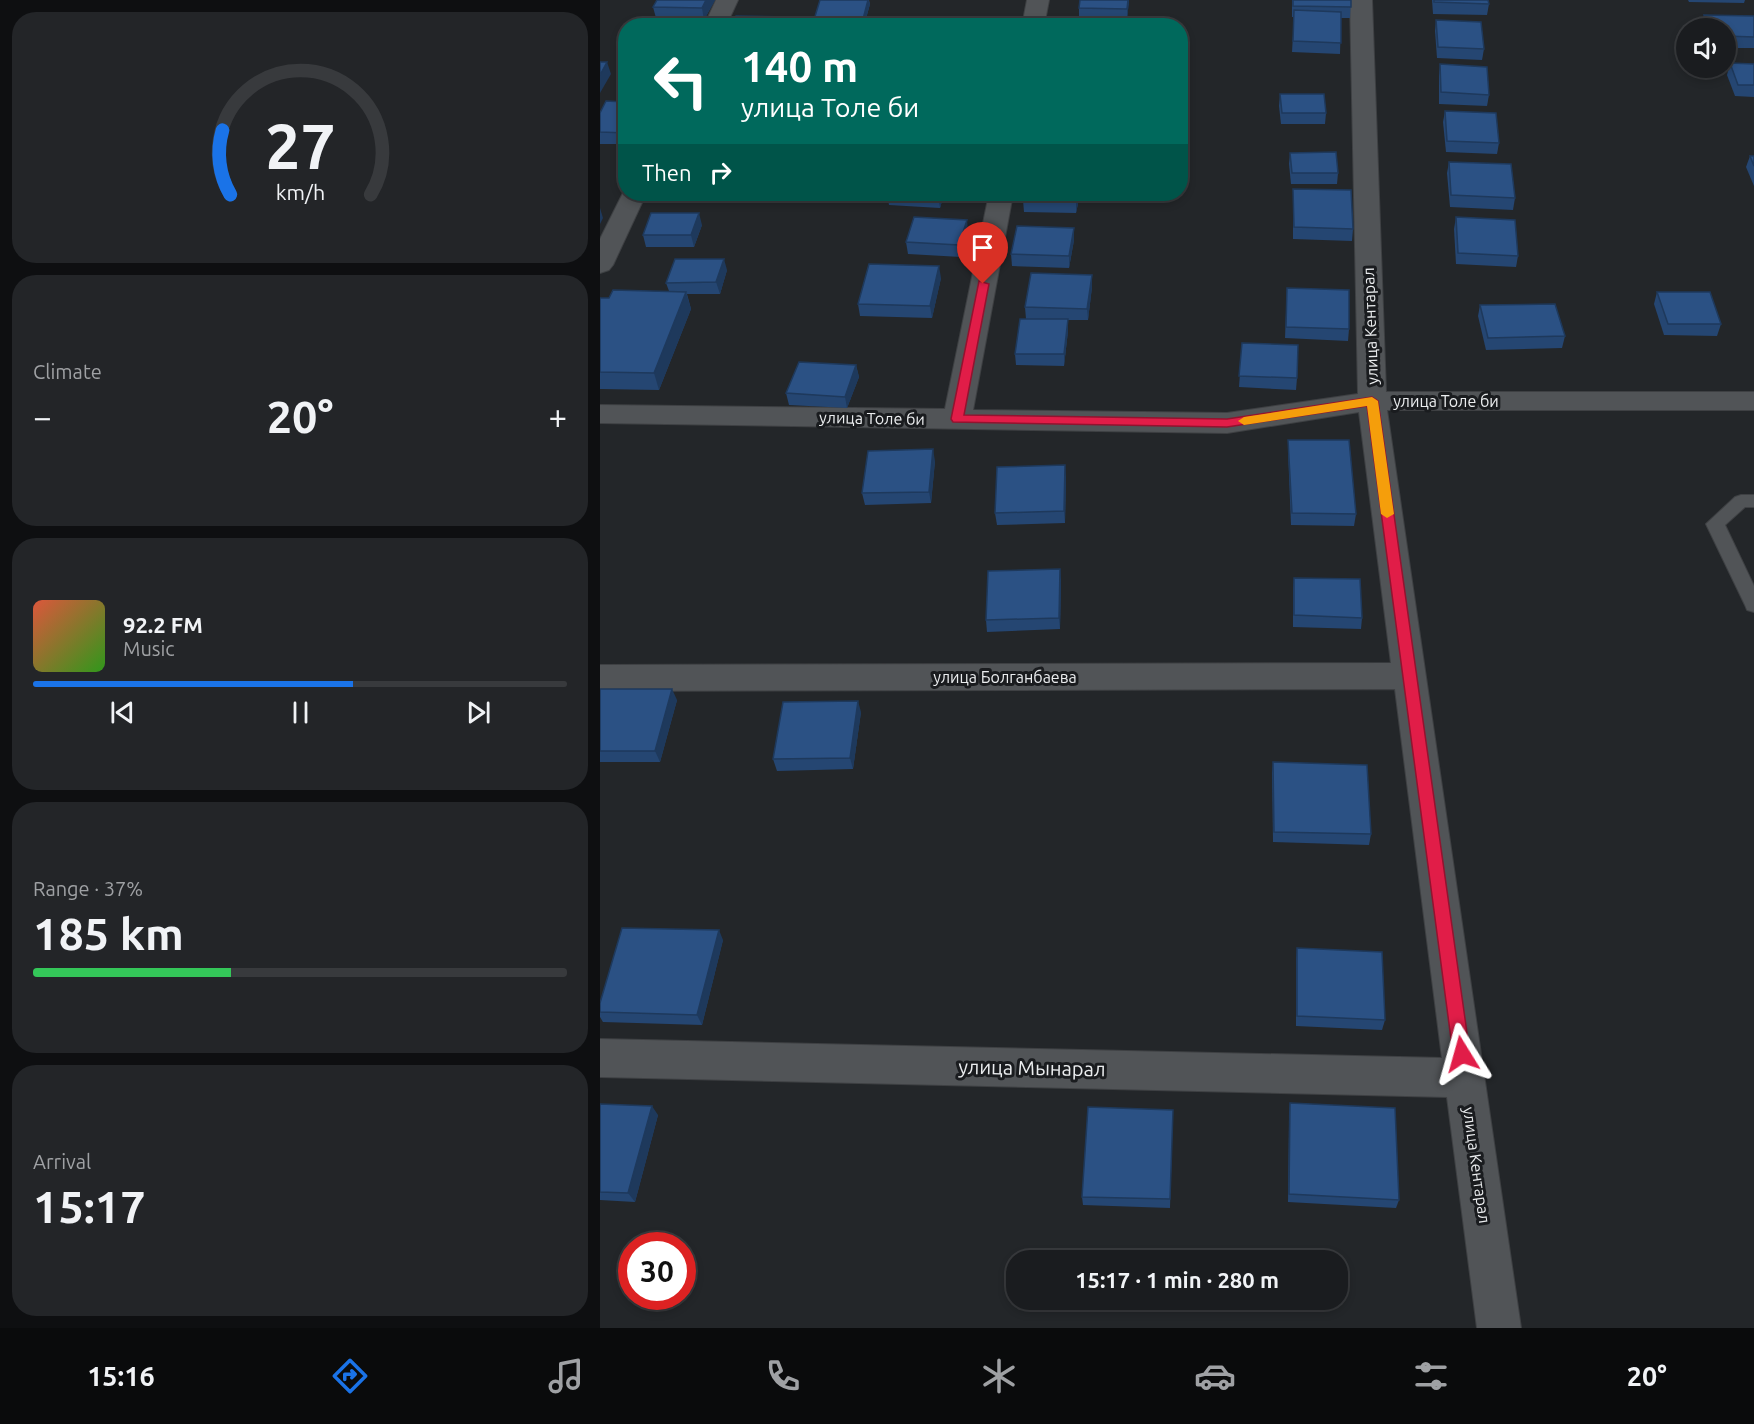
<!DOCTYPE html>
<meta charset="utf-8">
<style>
body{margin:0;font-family:Ubuntu,sans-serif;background:#232528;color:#f1f3f6;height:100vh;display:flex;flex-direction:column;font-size:22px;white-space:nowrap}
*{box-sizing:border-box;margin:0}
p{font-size:20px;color:#9fa1a4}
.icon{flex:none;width:33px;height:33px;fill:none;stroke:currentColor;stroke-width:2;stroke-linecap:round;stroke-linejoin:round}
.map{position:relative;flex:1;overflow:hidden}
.drawer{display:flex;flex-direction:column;gap:12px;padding:12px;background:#0e0f11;width:600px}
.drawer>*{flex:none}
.banner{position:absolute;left:18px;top:18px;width:570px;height:183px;border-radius:24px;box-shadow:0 3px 9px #0003,0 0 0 2px #383a3d;background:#00695c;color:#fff;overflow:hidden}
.tools{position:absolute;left:1076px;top:18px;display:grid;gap:12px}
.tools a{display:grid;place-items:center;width:60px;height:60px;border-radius:50%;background:#1a1c1f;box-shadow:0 3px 9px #0003,0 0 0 2px #383a3d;font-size:30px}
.speed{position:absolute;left:18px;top:1232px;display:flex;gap:12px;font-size:30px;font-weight:700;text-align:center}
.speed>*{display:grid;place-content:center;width:78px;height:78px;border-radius:50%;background:#1a1c1f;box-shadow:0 3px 9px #0003,0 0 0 2px #383a3d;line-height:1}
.speed .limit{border:9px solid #d22;background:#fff;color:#111}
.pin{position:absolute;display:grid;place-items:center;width:51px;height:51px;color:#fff;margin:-62px -26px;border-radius:50% 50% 50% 0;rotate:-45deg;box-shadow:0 0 6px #0007}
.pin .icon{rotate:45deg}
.me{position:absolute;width:66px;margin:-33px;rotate:352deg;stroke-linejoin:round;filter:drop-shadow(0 0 4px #0008)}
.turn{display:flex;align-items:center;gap:21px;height:126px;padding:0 24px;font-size:27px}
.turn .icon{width:78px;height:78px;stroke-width:2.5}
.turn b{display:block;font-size:42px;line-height:51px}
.then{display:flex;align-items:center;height:57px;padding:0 24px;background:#0003;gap:12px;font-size:22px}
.big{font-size:45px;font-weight:700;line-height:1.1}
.drawer .widget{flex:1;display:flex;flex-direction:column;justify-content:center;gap:9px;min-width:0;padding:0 21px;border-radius:24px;background:#232528}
.drawer .dial{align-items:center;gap:0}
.dial svg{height:156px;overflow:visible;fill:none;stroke:#383a3d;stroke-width:7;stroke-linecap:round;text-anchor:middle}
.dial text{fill:#f1f3f6;stroke:none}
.song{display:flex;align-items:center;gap:18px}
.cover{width:72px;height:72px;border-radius:9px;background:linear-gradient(135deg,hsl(10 70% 55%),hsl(110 70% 35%))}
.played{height:6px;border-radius:3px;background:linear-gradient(90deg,#1a73e8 60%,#383a3d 60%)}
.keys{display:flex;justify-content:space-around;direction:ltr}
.heat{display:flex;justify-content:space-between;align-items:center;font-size:33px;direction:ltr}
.charge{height:9px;border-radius:4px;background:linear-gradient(90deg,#34c759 37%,#383a3d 0)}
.trip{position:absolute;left:406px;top:1250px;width:342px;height:60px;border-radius:24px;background:#1a1c1f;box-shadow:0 3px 9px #0003,0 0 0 2px #383a3d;font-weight:700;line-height:60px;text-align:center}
.tab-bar{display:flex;height:96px;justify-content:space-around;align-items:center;background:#0a0b0c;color:#9fa1a4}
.tab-bar .icon{width:42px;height:42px}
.tab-bar .on{color:#1a73e8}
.tab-bar b{font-size:27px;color:#f1f3f6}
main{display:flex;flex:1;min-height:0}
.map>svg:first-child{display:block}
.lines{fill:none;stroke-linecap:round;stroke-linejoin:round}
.service-casing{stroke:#3e4043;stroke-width:2}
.minor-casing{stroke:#3e4043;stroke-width:2}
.service{fill:#515457;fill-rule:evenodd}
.minor{fill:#515457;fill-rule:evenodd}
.wall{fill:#254672}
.shaded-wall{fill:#1e395c}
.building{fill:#2b5184;stroke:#1e395c;stroke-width:1.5}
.route{fill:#e11d48;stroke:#92132f;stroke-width:1.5}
.slow{fill:#f59e0b}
.labels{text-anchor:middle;stroke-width:6;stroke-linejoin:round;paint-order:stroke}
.street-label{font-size:16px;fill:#ebedef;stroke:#1a1c1f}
.near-street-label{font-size:20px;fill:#ebedef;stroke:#1a1c1f}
</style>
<main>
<section class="drawer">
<div class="widget dial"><svg viewBox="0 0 100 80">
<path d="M14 69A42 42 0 1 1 86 69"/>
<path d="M14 69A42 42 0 0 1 10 36" stroke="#1a73e8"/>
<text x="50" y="56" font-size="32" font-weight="700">27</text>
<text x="50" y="72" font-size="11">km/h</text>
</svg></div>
<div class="widget"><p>Climate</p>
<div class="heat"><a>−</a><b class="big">20°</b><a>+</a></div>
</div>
<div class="widget">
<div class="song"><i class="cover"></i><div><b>92.2 FM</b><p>Music</p></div></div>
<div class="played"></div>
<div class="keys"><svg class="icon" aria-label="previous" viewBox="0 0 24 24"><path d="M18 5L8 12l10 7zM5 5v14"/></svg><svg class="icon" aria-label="pause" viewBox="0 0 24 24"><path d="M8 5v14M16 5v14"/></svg><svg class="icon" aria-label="next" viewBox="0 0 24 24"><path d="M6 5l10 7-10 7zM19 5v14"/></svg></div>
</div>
<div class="widget"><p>Range · 37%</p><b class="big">185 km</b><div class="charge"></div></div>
<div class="widget"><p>Arrival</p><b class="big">15:17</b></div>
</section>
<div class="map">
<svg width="1154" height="1328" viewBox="0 0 1154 1328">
<rect width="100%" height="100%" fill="#232629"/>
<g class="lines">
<g class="service-casing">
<path id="service" d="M 1141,495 L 1154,495 L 1154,507 L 1145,507 L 1125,525 L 1154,586 L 1154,612 L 1147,610 L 1145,605 L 1106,524 L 1135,497 Z"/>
</g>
<g class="minor-casing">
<g id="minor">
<path d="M 116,0 L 138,0 L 126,26 L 104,26 Z"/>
<path d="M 427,0 L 449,0 L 444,26 L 422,26 Z"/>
<path d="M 750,0 L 772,0 L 786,392 L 1154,392 L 1154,410 L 787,410 L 921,1328 L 877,1328 L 847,1097 L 0,1077 L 0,1039 L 842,1058 L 795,689 L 0,691 L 0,665 L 791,663 L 759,412 L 627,433 L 0,423 L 0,405 L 345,409 L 389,194 L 413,194 L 373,410 L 627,413 L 758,394 Z"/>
<path d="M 25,189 L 26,194 L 46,194 L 13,265 L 9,270 L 0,273 L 0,239 Z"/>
</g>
</g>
<use href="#service" class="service"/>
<use href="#minor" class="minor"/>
</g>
<g class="wall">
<path d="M 57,0 L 115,0 L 104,20 L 56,18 L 53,7 Z"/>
<path d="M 220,0 L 269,0 L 270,4 L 264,26 L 213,26 L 213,23 Z"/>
<path d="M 480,0 L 529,0 L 527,20 L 479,19 L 479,8 Z"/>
<path d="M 692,0 L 751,0 L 750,18 L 741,18 L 740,54 L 692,52 L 694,17 L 692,17 Z"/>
<path d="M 832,0 L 888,0 L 889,4 L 887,15 L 833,14 Z"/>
<path d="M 1088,0 L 1145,0 L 1144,3 L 1089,2 Z"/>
<path d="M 1104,15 L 1154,16 L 1154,48 L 1125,48 L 1125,28 L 1102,28 L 1101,26 Z"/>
<path d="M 836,20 L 884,49 L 882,60 L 837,58 L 835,31 Z"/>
<path d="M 1130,63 L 1154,64 L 1154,97 L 1135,96 L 1127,75 Z"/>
<path d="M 840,64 L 889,95 L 887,106 L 839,104 L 839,76 Z"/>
<path d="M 680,94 L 726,113 L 725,124 L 681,124 L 679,106 Z"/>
<path d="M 26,102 L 26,144 L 0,144 L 0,113 Z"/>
<path d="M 845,111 L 899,143 L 897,154 L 846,152 L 843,122 Z"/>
<path d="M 690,153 L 738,173 L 737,184 L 691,184 L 689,164 Z"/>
<path d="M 1150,156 L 1154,156 L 1154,186 L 1146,167 Z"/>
<path d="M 849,162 L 915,198 L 913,210 L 850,207 L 847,173 Z"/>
<path d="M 693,189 L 753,229 L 752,241 L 693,239 Z"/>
<path d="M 59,194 L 117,194 L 115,198 L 59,196 Z"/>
<path d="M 287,194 L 344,194 L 340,208 L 289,205 Z"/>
<path d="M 480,194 L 476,213 L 424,212 L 423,200 Z"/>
<path d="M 856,217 L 918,256 L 916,267 L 856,264 L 854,229 Z"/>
<path d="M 102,225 L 94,247 L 46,247 L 43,235 Z"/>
<path d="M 474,228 L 474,240 L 469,268 L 412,266 L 411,254 Z"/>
<path d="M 368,231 L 361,257 L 308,254 L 306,242 Z"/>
<path d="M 127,270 L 120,294 L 87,294 L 91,309 L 59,390 L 0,389 L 0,298 L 9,298 L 69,291 L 66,283 Z"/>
<path d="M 341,278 L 332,318 L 260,316 L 258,304 Z"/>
<path d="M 492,287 L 488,320 L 468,320 L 468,331 L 464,366 L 416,365 L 415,354 L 426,319 L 425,307 Z"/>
<path d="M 687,288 L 749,329 L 748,341 L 685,338 Z"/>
<path d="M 1057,292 L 1121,324 L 1117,336 L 1064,335 L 1054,304 Z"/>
<path d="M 880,305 L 965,336 L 962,348 L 886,350 L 878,316 Z"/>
<path d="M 642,343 L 697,378 L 696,390 L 639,387 Z"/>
<path d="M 256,365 L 259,377 L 247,408 L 189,405 L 186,393 Z"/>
<path d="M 688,440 L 756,514 L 754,526 L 691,525 L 688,451 Z"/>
<path d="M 335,461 L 331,503 L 265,505 L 262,493 Z"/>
<path d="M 466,477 L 465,523 L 397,525 L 395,513 Z"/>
<path d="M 694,578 L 762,618 L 761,629 L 693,627 L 693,589 Z"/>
<path d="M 461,580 L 460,629 L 387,632 L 386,620 Z"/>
<path d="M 0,689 L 77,700 L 60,762 L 0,762 Z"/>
<path d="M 261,712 L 253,769 L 177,771 L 173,759 Z"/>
<path d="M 673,762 L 771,834 L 769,845 L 673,842 L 672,773 Z"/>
<path d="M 123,940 L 102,1025 L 3,1022 L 0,1017 L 0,1003 Z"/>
<path d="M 697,948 L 785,1020 L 782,1030 L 696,1026 L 696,959 Z"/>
<path d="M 690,1103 L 799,1200 L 796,1208 L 688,1202 L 689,1112 Z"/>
<path d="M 0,1104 L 58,1115 L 35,1202 L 0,1200 Z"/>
<path d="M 573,1110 L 570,1208 L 483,1205 L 482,1197 Z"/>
</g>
<g class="shaded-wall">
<path d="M 106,0 L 115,0 L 104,20 L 102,8 Z"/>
<path d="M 268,0 L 270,4 L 264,26 L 262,26 L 262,23 Z"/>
<path d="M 528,0 L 529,0 L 527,20 L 527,9 Z"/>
<path d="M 191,17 L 192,26 L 187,26 Z"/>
<path d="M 7,62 L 11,74 L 0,93 L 0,75 Z"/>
<path d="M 339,194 L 344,194 L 340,208 L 338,196 Z"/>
<path d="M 477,194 L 480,194 L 476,213 L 476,202 Z"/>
<path d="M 0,208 L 3,218 L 0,224 Z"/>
<path d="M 99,213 L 102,225 L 94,247 L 91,235 Z"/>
<path d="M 367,220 L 368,231 L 361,257 L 359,245 Z"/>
<path d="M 474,228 L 474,240 L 469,268 L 469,256 Z"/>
<path d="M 124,259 L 127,270 L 120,294 L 116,282 Z"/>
<path d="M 339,266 L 341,278 L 332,318 L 330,306 Z"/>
<path d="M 492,275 L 492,287 L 488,320 L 487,309 Z"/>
<path d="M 86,292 L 91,309 L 59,390 L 54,373 Z"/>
<path d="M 468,319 L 468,331 L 464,366 L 464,354 Z"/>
<path d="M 256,365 L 259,377 L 247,408 L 245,397 Z"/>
<path d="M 333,449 L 335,461 L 331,503 L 329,492 Z"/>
<path d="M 465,465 L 466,477 L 465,523 L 464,511 Z"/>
<path d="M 460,569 L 461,580 L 460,629 L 459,618 Z"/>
<path d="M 72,689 L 77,700 L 60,762 L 55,751 Z"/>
<path d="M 258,701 L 261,712 L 253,769 L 250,758 Z"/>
<path d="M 119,930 L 123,940 L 102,1025 L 97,1015 Z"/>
<path d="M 52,1106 L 58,1115 L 35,1202 L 28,1193 Z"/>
</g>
<g class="building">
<path d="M 57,0 L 106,0 L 102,8 L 53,7 Z"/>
<path d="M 220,0 L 268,0 L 262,23 L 213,23 Z"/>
<path d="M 480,0 L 528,0 L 527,9 L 479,8 Z"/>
<path d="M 693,0 L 751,0 L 751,7 L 693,6 Z"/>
<path d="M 834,0 L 888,0 L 889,4 L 834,2 Z"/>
<path d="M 694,10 L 741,12 L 741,43 L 693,41 Z"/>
<path d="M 1104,15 L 1154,16 L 1154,37 L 1125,36 L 1125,28 L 1109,28 Z"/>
<path d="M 136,16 L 191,17 L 187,26 L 132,26 Z"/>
<path d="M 836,20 L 881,22 L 884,49 L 838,47 Z"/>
<path d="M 49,21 L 91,22 L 89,26 L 47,26 Z"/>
<path d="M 356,22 L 403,23 L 402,26 L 354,26 Z"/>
<path d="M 0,62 L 7,62 L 0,75 Z"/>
<path d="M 1130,63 L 1154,64 L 1154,85 L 1138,85 Z"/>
<path d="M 840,64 L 887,67 L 889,95 L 841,92 Z"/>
<path d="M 680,94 L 724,94 L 726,113 L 682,113 Z"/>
<path d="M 6,101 L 26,102 L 26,133 L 0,132 L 0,113 Z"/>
<path d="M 845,111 L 896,113 L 899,143 L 847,141 Z"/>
<path d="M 736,152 L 738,173 L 692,173 L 690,153 Z"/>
<path d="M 1150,156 L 1154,156 L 1154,166 Z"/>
<path d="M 849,162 L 911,164 L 915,198 L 851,195 Z"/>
<path d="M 693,189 L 751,190 L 753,229 L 694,227 Z"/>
<path d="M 292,194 L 339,194 L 338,196 Z"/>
<path d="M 424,194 L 477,194 L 476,202 L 423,200 Z"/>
<path d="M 51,213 L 99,213 L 91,235 L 43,235 Z"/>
<path d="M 314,217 L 367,220 L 359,245 L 306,242 Z"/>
<path d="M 856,217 L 915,220 L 918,256 L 858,253 Z"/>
<path d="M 417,226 L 474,228 L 469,256 L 411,254 Z"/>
<path d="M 75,259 L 124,259 L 116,282 L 66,283 Z"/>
<path d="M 269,264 L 339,266 L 330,306 L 258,304 Z"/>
<path d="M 431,273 L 492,275 L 487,309 L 425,307 Z"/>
<path d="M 687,288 L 749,290 L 749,329 L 686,327 Z"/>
<path d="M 13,290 L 86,292 L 54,373 L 0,372 L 0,298 L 9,298 Z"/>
<path d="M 1057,292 L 1110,292 L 1121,324 L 1068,324 Z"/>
<path d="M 955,304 L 965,336 L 888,338 L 880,305 Z"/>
<path d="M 420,319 L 468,319 L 464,354 L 415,354 Z"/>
<path d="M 642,343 L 698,345 L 697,378 L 639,376 Z"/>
<path d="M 199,362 L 256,365 L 245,397 L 186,393 Z"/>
<path d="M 688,440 L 749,440 L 756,514 L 692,513 Z"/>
<path d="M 333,449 L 329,492 L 262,493 L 268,451 Z"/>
<path d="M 465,465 L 464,511 L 395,513 L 397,467 Z"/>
<path d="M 460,569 L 459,618 L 386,620 L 388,571 Z"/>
<path d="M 694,578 L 760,579 L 762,618 L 694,615 Z"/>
<path d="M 0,689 L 72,689 L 55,751 L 0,751 Z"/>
<path d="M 258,701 L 250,758 L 173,759 L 183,702 Z"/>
<path d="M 673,762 L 767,765 L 771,834 L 674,832 Z"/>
<path d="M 22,928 L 119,930 L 97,1015 L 0,1012 L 0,1003 Z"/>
<path d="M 697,948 L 782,952 L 785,1020 L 697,1016 Z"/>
<path d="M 690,1103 L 795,1108 L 799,1200 L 689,1194 Z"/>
<path d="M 0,1104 L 52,1106 L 28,1193 L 0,1192 Z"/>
<path d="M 488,1107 L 573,1110 L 570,1199 L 482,1197 Z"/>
</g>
<path class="route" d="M 379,281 L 389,284 L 364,415 L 627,419 L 772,397 L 778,401 L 870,1054 L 867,1060 L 862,1062 L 856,1060 L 853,1054 L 767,406 L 627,427 L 353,422 L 351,419 Z"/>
<path class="slow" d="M 772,397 L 778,401 L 794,514 L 787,518 L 781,514 L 767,406 L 644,425 L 638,421 L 644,417 Z"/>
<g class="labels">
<g class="street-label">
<text transform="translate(770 326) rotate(-92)" y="6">улица Кентарал</text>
<text x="846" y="407">улица Толе би</text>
<text transform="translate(272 418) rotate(1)" y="6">улица Толе би</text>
<text x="405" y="683">улица Болганбаева</text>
<text transform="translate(877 1165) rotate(82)" y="6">улица Кентарал</text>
</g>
<g class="near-street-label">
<text transform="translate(432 1068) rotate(1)" y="7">улица Мынарал</text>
</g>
</g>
</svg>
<div class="tools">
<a><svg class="icon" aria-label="sound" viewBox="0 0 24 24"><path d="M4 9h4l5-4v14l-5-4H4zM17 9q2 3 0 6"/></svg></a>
</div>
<div class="speed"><div class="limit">30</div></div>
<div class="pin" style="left:383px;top:284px;background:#d93025"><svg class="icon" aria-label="arrive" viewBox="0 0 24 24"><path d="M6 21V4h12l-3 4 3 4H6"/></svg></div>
<svg class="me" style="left:862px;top:1054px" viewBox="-20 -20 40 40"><path d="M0-17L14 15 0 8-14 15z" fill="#e11d48" stroke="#fff" stroke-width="4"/></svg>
<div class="trip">15:17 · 1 min · 280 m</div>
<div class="banner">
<div class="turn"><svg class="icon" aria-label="left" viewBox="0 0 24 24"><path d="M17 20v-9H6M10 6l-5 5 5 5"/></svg><div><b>140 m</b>улица Толе би</div></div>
<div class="then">Then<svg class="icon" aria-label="right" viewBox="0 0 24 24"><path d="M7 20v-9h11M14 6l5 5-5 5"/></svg></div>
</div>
</div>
</main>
<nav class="tab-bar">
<b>15:16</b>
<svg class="icon on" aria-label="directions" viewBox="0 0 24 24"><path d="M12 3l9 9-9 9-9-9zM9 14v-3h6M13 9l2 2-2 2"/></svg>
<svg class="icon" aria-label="music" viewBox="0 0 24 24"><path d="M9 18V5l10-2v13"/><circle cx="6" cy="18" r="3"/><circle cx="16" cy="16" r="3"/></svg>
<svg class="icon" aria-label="phone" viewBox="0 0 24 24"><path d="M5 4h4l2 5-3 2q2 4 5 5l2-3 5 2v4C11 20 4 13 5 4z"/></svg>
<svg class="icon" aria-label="climate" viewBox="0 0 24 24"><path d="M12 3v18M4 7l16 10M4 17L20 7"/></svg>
<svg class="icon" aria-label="car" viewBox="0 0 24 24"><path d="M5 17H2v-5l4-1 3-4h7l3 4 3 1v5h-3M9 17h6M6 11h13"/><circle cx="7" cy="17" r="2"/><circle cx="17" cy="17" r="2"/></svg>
<svg class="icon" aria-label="filters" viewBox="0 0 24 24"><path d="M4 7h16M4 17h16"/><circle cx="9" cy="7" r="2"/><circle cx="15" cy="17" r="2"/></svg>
<b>20°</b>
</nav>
